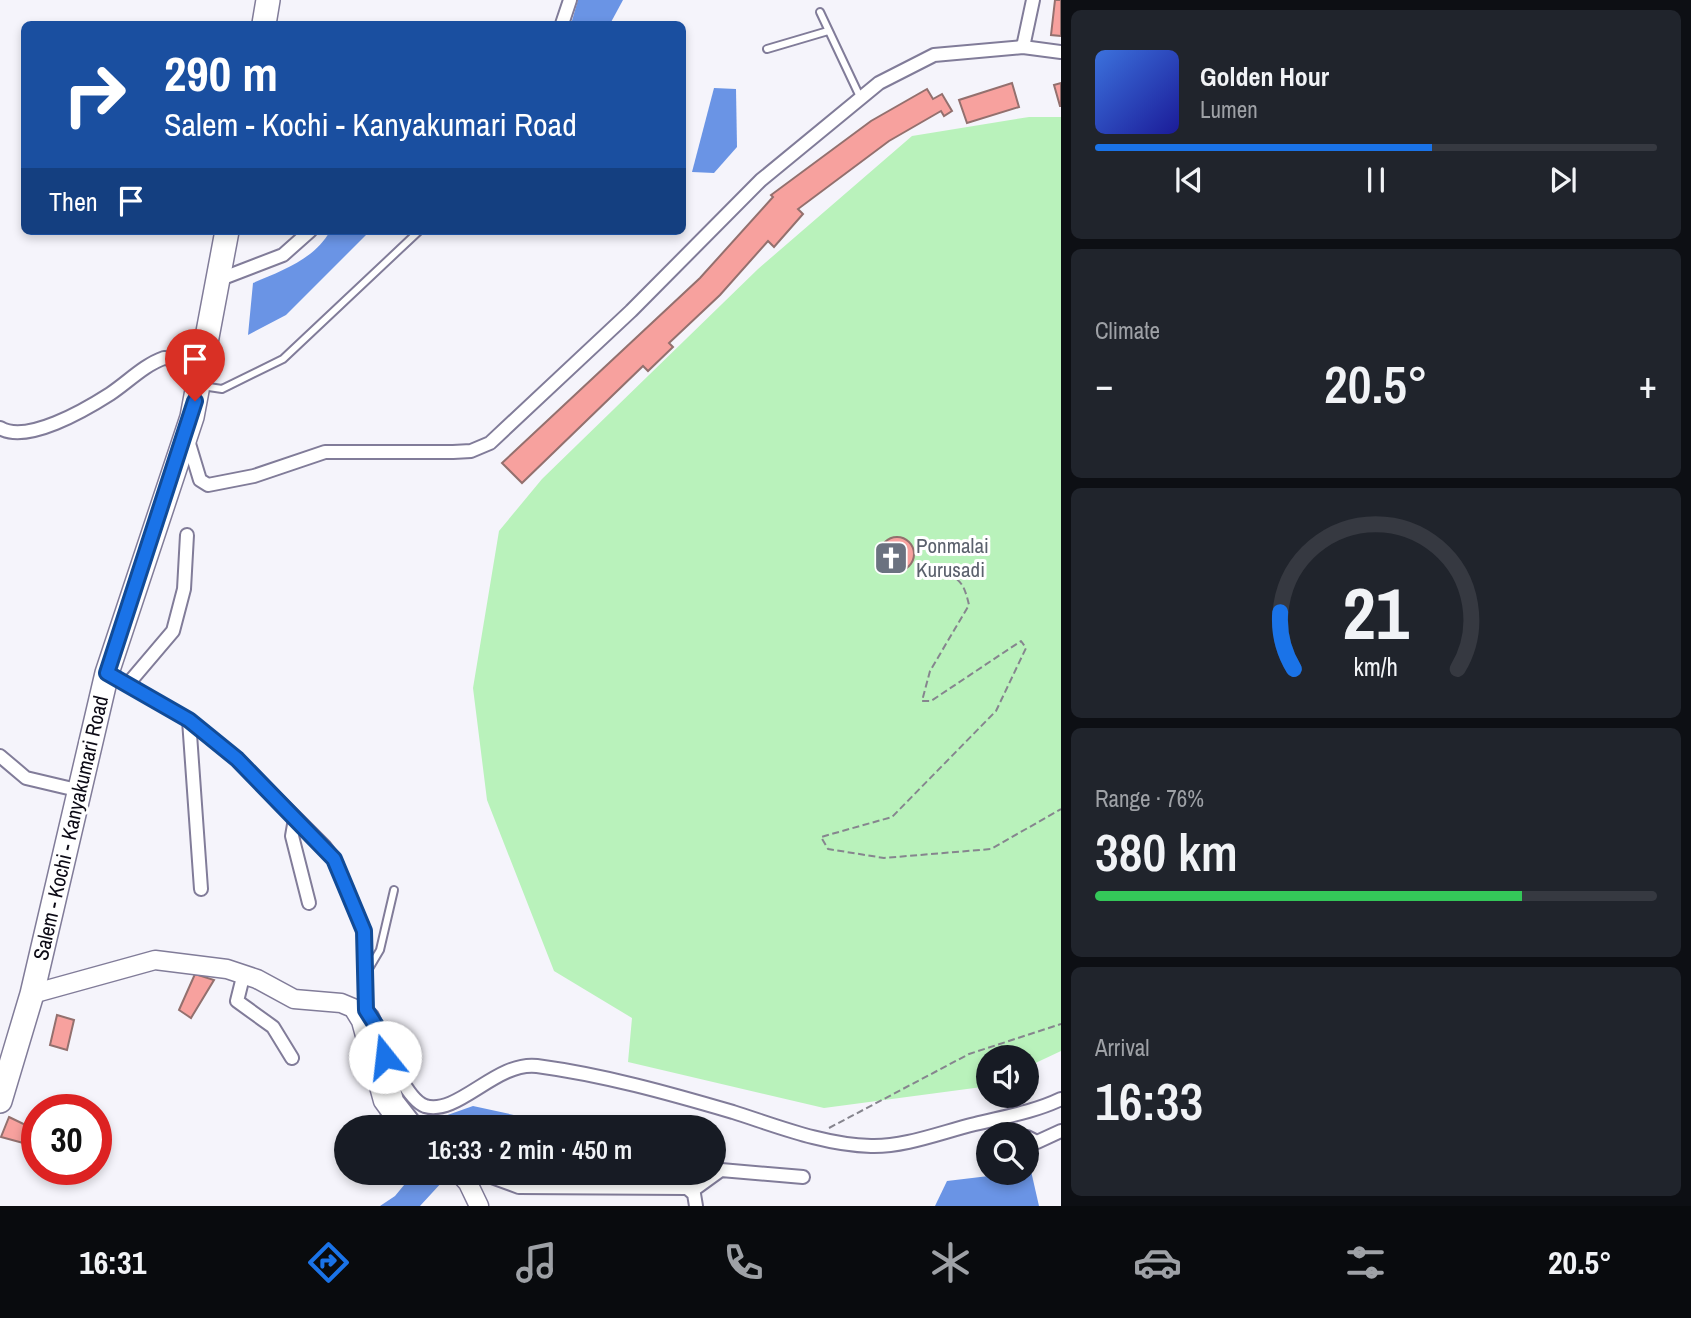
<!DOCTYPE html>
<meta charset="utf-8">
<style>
body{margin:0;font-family:"Archivo Narrow",sans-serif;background:#20242c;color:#f1f3f6;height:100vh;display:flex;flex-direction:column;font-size:26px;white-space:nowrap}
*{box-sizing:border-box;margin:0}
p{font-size:23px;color:#9ea1a6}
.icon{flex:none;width:38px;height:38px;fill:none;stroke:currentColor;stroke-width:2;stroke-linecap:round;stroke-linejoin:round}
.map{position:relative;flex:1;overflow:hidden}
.drawer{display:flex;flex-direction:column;gap:10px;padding:10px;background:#0d0f14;width:630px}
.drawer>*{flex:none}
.guide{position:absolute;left:21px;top:21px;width:665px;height:214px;border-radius:10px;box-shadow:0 4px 10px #0003;background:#1a4fa0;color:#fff;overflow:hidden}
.buttons{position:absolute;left:976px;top:1045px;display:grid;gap:14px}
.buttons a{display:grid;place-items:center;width:63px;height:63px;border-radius:50%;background:#171b24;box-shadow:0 4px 10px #0003;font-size:35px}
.speed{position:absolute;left:21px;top:1094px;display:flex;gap:14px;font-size:35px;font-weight:700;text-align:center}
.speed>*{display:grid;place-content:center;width:91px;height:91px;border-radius:50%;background:#171b24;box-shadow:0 4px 10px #0003;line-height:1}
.speed .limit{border:10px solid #d22;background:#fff;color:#111}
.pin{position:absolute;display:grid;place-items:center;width:60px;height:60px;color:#fff;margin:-72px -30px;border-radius:50% 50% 50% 0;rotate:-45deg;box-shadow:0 0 7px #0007}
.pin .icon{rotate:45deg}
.me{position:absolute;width:77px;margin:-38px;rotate:344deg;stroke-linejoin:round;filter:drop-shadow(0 0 5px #0008)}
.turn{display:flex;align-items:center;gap:24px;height:147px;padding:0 28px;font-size:32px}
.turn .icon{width:91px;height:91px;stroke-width:2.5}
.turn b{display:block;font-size:49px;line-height:60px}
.then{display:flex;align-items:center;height:66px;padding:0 28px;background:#0003;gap:14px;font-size:26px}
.big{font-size:52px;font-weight:600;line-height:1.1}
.drawer .tile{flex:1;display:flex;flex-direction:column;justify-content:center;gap:10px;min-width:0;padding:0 24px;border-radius:10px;background:#20242c}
.drawer .dial{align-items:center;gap:0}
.dial svg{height:182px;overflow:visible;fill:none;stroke:#363941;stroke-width:7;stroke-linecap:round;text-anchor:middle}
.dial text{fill:#f1f3f6;stroke:none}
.song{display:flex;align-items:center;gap:21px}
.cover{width:84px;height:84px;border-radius:10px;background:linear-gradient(135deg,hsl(220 70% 55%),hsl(240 70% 35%))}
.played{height:7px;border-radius:4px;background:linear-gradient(90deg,#1a73e8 60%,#363941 60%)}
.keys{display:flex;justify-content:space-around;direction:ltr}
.heat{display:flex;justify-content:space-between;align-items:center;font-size:38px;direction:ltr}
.charge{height:10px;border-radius:5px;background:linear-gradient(90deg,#34c759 76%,#363941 0)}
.trip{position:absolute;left:334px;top:1115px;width:392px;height:70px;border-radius:35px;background:#171b24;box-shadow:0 4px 10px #0003;font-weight:600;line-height:70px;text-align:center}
.menu{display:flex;height:112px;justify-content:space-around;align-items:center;background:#090b0e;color:#9ea1a6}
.menu .icon{width:49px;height:49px}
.menu .on{color:#1a73e8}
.menu b{font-size:32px;color:#f1f3f6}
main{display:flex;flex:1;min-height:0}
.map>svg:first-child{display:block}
.green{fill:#b9f2bb}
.water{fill:#6a94e5}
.building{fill:#f7a19e;stroke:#93706e;stroke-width:2}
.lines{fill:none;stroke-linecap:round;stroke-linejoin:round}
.lane-casing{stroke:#817c99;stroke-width:10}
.street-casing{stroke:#817c99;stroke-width:16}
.secondary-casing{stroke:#817c99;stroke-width:21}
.highway-casing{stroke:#817c99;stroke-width:26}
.path{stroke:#86858e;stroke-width:2;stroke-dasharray:7 3.5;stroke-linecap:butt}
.lane{stroke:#fff;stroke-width:6}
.street{stroke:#fff;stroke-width:12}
.secondary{stroke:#fff;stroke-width:18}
.highway{stroke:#fff;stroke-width:23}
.route-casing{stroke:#114b97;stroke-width:18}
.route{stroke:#1a73e8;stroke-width:12}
.labels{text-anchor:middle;stroke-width:6;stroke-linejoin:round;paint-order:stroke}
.worship-label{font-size:21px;fill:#5b616d;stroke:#fff;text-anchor:start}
.street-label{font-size:21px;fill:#0d0b16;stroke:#fff}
</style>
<main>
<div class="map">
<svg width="1061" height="1206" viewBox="0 0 1061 1206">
<rect width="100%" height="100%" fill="#f5f4fb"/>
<path class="green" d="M 1029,117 L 1061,117 L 1061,1051 L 1027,1067 L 1027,1057 L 989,1057 L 989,1084 L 982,1087 L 824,1108 L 628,1062 L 632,1018 L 554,971 L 487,800 L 473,688 L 499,531 L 542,479 L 758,269 L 912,136 Z"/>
<g class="water">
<path d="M 578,0 L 623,0 L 610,24 L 571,24 Z"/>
<path d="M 714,88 L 736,89 L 737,147 L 714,173 L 692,172 Z"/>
<path d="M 330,231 L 370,231 L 286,315 L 248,335 L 253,283 C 281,271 315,259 330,231 Z"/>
<path d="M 473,1106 L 546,1122 L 551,1127 L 447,1127 L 439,1118 Z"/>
<path d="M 1031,1171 L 1039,1206 L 935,1206 L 947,1181 Z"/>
<path d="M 414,1173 L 434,1173 L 443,1181 L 420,1206 L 380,1206 L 395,1196 Z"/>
</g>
<g class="building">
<path d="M 1055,0 L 1061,0 L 1061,36 L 1051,35 Z"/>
<path d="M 1012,83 L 1019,107 L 967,123 L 959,100 Z"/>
<path d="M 1061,83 L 1061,106 L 1060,106 L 1054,85 Z"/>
<path d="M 927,89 L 933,99 L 942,94 L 952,111 L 944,116 L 941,111 L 889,141 L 798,209 L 803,214 L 774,247 L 768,241 L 720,295 L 669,343 L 673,347 L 648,371 L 643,366 L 522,483 L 502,463 L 700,278 L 773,197 L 771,195 L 871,121 Z"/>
<circle cx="897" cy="554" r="17"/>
<path d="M 195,974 L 214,980 L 191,1018 L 179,1010 Z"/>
<path d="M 57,1015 L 74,1020 L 67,1050 L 50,1045 Z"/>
<path d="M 9,1117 L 34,1129 L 27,1144 L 1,1137 Z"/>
</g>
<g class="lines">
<g class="lane-casing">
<g id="lane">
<path d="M 820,12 L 861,99"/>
<path d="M 767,49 L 828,31"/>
<path d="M 202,386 L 222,389 L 283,359 L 419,231"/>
<path d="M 367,972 L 380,950 L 394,890"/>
<path d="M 373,1127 L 389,1113"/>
</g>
</g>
<g class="street-casing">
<g id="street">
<path d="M 562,24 L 570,0"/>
<path d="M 1023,47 L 1033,0"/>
<path d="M 218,280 L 283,255 L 310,231"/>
<path d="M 0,428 C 27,444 85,410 110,394 C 128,382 144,365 164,358 L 203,363"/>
<path d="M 187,437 L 200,480 L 208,485 L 254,476 L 325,452 L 453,452 L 471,451 L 490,443 L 631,311 L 761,180 L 879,83 L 934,55 L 1023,47 L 1061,52"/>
<path d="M 107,673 L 189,720 L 237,759 L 325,847 L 334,859 L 364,931 L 366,1010"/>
<path d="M 128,684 L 173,631 L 184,589 L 187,535"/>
<path d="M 189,720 L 201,889"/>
<path d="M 0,756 L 26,778 L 81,791"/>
<path d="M 295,819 L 292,836 L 309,903"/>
<path d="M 244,973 L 237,1001 L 273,1027 L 292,1058"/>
<path d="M 353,1008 L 366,1010 L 372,1016 C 382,1037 403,1098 425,1106 C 458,1116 496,1061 537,1066 C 604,1075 668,1093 733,1112 C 777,1126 824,1145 871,1146 C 905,1147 942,1132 975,1124 C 1003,1117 1034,1112 1061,1099"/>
<path d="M 385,1057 L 397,1100 L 418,1127"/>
<path d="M 1027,1137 L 1037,1142 L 1061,1131"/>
<path d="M 478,1172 L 519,1187 L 687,1188 L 694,1194 L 696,1206"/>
<path d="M 692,1191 L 721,1170 L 803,1177"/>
</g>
</g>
<g class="secondary-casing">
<g id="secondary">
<path d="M 32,994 L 155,960 L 227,969 L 257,979 L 294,999 L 341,1003 L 353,1008 L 361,1021 L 383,1101 L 402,1127"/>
<path d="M 458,1172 L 468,1183 L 479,1206"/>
</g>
</g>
<g class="highway-casing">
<g id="highway">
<path d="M 264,24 L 268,0"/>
<path d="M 0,1101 L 32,994 L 107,673 L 192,417 L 227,231"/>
</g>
</g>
<g class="path">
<path d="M 927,571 C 955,577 962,574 969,605 L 930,671 L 922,701 L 931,701 L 1021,641 L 1026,648 L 996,711 L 892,817 L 821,837 L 828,849 L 884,858 L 991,849 L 1061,809"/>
<path d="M 829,1128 L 969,1054 L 1061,1024"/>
</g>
<use href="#lane" class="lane"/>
<use href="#street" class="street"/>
<use href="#secondary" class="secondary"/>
<use href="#highway" class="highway"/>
</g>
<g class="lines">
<g class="route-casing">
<path id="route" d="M 195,401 L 107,673 L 189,720 L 237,759 L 334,859 L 364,931 L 366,1010 L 380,1032 L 385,1057"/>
</g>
<use href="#route" class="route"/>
</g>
<defs>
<g id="church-square" transform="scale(1.75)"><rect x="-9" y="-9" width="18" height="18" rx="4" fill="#6b7280" stroke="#fff"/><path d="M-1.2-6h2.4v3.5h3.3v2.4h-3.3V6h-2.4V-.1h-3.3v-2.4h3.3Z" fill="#fff"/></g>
</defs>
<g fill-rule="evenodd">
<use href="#church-square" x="891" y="558"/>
</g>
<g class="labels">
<g class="worship-label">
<text x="916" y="553">Ponmalai<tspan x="916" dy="24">Kurusadi</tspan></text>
</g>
<g class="street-label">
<text transform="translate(71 828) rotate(-77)" y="7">Salem - Kochi - Kanyakumari Road</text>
</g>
</g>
</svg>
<div class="buttons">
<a><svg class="icon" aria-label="sound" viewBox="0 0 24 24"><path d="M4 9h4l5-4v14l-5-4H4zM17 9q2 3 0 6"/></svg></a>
<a><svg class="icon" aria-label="search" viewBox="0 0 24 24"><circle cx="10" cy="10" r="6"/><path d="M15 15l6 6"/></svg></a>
</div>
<div class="speed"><div class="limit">30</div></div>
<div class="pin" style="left:195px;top:401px;background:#d93025"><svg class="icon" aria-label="arrive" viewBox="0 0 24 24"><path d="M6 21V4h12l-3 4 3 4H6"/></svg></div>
<svg class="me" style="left:385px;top:1057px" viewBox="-20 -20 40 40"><circle r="19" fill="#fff"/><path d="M0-13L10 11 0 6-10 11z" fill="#1a73e8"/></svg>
<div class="trip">16:33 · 2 min · 450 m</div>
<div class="guide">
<div class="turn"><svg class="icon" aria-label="right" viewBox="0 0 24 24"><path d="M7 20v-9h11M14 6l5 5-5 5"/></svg><div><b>290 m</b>Salem - Kochi - Kanyakumari Road</div></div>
<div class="then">Then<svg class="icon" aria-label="arrive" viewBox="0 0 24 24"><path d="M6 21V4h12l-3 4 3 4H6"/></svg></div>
</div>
</div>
<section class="drawer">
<div class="tile">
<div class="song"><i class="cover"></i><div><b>Golden Hour</b><p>Lumen</p></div></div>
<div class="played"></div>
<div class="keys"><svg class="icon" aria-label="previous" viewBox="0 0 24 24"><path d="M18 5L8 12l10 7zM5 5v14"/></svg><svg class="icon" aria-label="pause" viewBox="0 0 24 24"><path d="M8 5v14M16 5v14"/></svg><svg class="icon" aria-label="next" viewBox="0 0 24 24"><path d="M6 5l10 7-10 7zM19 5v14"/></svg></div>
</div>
<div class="tile"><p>Climate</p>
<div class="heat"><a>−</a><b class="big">20.5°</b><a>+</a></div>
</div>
<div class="tile dial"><svg viewBox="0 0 100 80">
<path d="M14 69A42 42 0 1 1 86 69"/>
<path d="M14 69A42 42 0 0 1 8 44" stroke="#1a73e8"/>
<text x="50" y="56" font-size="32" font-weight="700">21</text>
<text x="50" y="72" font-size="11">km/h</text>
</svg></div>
<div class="tile"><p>Range · 76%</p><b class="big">380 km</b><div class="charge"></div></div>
<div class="tile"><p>Arrival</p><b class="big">16:33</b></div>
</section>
</main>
<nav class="menu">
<b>16:31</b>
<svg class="icon on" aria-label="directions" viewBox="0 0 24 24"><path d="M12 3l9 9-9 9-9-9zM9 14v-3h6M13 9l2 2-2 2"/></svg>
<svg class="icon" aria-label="music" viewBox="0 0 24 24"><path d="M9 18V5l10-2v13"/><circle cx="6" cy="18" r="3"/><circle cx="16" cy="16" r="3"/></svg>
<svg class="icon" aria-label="phone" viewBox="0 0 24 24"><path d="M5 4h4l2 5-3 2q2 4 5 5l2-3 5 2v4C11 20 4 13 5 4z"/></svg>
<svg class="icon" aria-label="climate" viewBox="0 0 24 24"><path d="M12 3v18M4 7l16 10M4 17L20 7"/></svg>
<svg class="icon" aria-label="car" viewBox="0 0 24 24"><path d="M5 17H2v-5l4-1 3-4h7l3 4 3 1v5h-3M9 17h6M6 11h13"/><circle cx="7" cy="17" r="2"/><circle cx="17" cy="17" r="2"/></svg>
<svg class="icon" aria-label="filters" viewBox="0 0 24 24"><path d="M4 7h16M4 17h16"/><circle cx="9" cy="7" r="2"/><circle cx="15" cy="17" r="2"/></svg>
<b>20.5°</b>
</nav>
